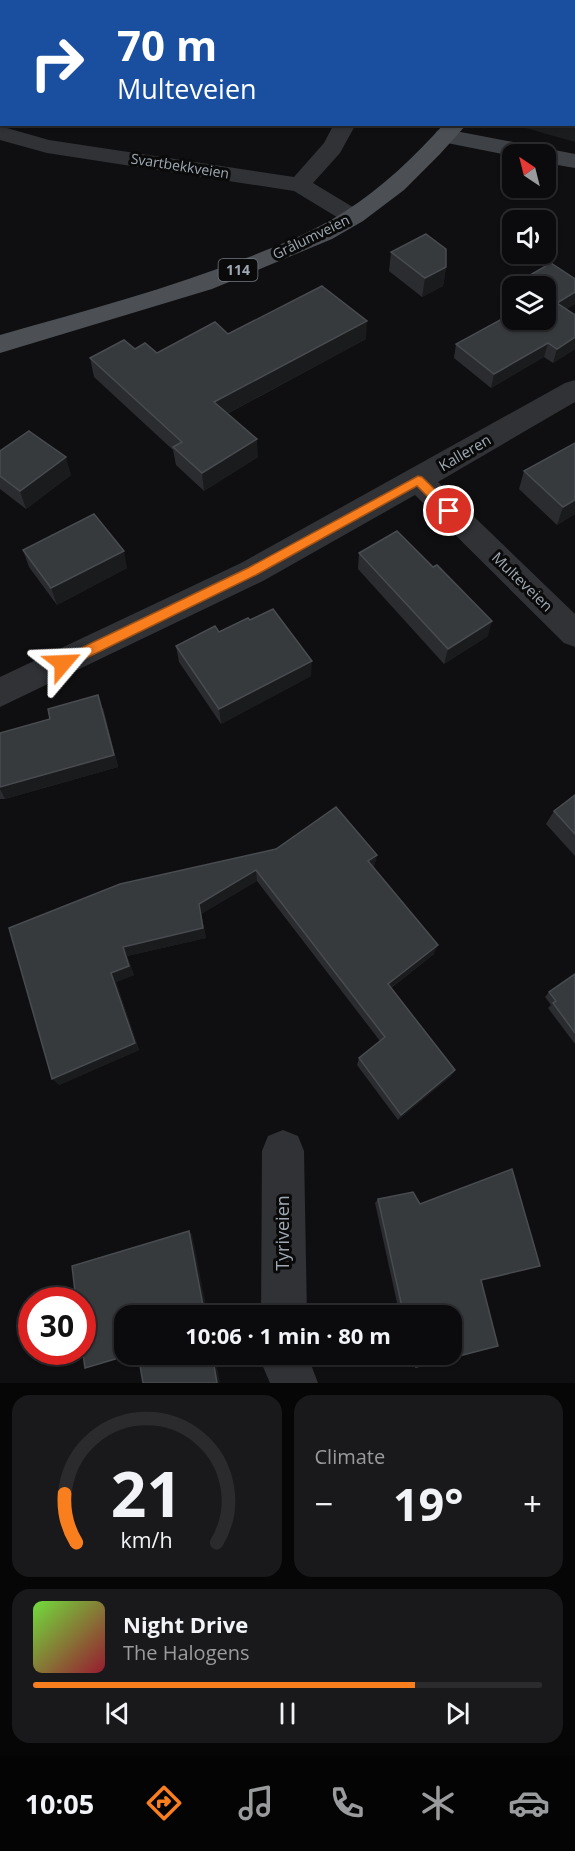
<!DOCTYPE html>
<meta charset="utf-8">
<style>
body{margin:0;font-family:"Open Sans",sans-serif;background:#19191b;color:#f1f3f6;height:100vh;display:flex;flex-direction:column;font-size:22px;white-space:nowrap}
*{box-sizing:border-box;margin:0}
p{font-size:20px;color:#9a9b9d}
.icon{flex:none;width:33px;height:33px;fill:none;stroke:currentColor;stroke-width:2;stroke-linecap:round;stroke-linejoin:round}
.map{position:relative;height:1383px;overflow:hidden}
.details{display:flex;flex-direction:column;gap:12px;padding:12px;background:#060607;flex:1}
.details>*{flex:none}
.top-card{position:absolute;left:0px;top:0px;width:576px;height:126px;box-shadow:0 2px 4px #0004,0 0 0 2px #2b2b2e;background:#1a4fa0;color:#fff;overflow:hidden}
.needle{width:39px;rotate:325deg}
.buttons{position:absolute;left:502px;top:144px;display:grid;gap:12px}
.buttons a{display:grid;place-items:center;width:54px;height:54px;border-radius:12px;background:#0b0b0d;box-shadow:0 2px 4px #0004,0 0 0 2px #2b2b2e;font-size:30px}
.speed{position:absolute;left:18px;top:1287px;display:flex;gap:12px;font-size:30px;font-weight:700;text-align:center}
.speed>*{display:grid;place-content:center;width:78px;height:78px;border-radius:50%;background:#0b0b0d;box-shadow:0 2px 4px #0004,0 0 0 2px #2b2b2e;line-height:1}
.speed .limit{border:9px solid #d22;background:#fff;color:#111}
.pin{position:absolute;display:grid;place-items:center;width:51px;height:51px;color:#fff;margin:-26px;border:3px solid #fff;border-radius:50%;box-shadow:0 2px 6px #0007}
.me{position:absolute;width:66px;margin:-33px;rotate:64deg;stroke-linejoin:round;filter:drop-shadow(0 0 4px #0008)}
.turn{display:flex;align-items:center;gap:21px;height:126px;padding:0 18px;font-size:27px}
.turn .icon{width:78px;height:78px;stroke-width:2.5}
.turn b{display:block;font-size:42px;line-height:51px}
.big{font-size:45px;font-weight:700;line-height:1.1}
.details .card{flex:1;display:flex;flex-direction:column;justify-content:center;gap:9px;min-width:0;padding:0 21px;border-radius:18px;background:#19191b}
.details .dial{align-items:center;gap:0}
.dial svg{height:156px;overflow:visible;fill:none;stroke:#2b2b2e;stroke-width:7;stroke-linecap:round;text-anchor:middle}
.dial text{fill:#f1f3f6;stroke:none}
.song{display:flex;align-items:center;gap:18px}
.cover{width:72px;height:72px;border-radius:9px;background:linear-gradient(135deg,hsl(100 70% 55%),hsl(350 70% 35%))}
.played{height:6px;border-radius:3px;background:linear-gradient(90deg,#f97e1e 75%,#2b2b2e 75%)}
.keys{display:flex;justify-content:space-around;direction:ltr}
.heat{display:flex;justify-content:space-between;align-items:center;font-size:33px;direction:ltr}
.details .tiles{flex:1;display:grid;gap:12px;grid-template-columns:1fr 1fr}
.card:last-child{grid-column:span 2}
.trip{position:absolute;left:114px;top:1305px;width:348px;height:60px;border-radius:18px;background:#0b0b0d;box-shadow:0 2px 4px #0004,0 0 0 2px #2b2b2e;font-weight:700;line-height:60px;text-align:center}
.tabs{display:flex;height:96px;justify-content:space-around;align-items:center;background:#040405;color:#9a9b9d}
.tabs .icon{width:42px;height:42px}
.tabs .selected{color:#f97e1e}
.tabs b{font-size:27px;color:#f1f3f6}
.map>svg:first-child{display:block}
.built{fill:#1b1c1e}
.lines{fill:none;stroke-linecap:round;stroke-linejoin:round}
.lane{fill:#303236;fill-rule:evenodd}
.street{fill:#303236;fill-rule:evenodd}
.secondary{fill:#3e4246;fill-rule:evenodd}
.primary{fill:#4c5055;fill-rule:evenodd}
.wall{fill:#2b2c2f}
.shaded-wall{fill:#1a1b1d}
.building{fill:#373a3d;stroke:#484b4f;stroke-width:1.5}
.route{fill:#f97e1e;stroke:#a25214;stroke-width:1.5}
.labels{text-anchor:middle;stroke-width:6;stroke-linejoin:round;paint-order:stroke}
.far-street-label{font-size:14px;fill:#9fa9b2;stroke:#0a0a0b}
.shield{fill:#0a0a0b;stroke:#727980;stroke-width:1.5}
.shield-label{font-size:14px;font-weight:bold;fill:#9fa9b2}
.street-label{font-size:15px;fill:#9fa9b2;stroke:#0a0a0b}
.near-street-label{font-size:18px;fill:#9fa9b2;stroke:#0a0a0b}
</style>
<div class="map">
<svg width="575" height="1383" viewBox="0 0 575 1383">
<rect width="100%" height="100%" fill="#0f0f11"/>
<path class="built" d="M 554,0 L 575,0 L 575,142 L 515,125 L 574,124 L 574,2 Z"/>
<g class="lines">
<g class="lane">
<path d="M 575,50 L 575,60 L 574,60 L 574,50 Z"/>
<rect x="574" y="114" width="1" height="8"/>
</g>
<g class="street">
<path d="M 227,0 L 247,0 L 247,2 L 228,2 Z"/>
<path d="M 334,124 L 356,124 L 340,153 L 313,183 L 361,212 L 365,217 L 361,222 L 353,224 L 345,222 L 294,191 L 47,153 L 0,140 L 0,126 L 49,140 L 294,177 L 324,143 Z"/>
<path d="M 575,380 L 575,402 L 438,482 L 575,614 L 575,647 L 564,643 L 415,495 L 263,581 L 0,707 L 0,677 L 241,563 L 565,383 Z"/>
<path d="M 283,1130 L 298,1136 L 304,1151 L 307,1316 L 261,1316 L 262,1151 L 268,1136 Z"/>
<path d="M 261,1354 L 307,1354 L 318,1383 L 270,1383 L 261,1362 Z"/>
</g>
<path class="secondary" d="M 445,129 L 575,154 L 575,168 L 546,163 L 546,154 L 513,156 L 437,141 L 434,136 L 437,131 Z"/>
<g class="primary">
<rect x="502" y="0" width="20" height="2"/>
<path d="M 444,124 L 467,124 L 440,154 L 404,190 L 363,221 L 332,239 L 212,289 L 0,353 L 0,335 C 84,311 168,289 249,257 C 282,244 315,231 344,212 C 382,188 414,157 444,124 Z"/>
</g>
</g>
<g class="wall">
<path d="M 305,0 L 390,0 L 392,2 L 306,2 Z"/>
<path d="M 391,252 L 446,267 L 443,286 L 422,297 L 389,271 Z"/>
<path d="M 551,263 L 575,279 L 575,304 L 566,309 L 575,315 L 575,349 L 553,363 L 544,357 L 491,388 L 454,358 L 456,344 L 513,313 L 513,320 L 546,320 L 546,286 L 513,286 L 513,311 L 503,304 L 506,289 Z"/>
<path d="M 228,334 L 366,339 L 227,414 L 258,457 L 204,491 L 176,465 L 173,450 L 94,377 L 90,358 L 157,353 Z"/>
<path d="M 0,451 L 71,475 L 26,509 L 0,489 Z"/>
<path d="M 524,471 L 575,514 L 557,525 L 519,489 Z"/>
<path d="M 23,550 L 127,568 L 57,605 L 29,567 Z"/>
<path d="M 359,553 L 433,567 L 488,636 L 444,664 L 358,569 Z"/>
<path d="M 250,620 L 311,676 L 221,724 L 179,662 L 176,646 L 219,632 Z"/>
<path d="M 103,708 L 118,767 L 5,799 L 0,799 L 0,733 Z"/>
<path d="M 575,795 L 575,856 L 546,824 L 554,811 Z"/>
<path d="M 276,849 L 377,855 L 374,866 L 373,867 L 434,954 L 391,988 L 455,1070 L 451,1076 L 398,1120 L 357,1065 L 359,1058 L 380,1041 L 257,881 L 201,914 L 206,938 L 127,956 L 134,975 L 116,982 L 139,1050 L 59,1085 L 9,928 Z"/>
<path d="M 575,974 L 575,1044 L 548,1008 L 551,1005 L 545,997 L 549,992 Z"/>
<path d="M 512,1169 L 540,1266 L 481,1280 L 498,1346 L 416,1367 L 411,1364 L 409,1354 L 452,1354 L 452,1316 L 400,1316 L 375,1203 L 378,1199 L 413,1192 L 420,1204 Z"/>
</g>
<g class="shaded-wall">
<path d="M 2,27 L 2,46 L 0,47 L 0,28 Z"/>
<path d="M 446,267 L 443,286 L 422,297 L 425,278 Z"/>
<path d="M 575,292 L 575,304 L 553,317 L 557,303 Z"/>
<path d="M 367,321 L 366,339 L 215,420 L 214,402 Z"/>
<path d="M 575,337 L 575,349 L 553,363 L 557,349 Z"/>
<path d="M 548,343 L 544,357 L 491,388 L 494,374 Z"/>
<path d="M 257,439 L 258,457 L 204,491 L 202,473 Z"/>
<path d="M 66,457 L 71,475 L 26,509 L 20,491 Z"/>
<path d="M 575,500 L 575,514 L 557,525 L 563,507 Z"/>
<path d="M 124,551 L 127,568 L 57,605 L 51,588 Z"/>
<path d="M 492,621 L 488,636 L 444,664 L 448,649 Z"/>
<path d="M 312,661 L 311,676 L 221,724 L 219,709 Z"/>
<path d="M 98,695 L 118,767 L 5,799 L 0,789 L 0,787 Z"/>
<path d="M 377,855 L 374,866 L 366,872 L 368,861 Z"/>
<path d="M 256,870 L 257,881 L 201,914 L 206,938 L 127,956 L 134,975 L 116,982 L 139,1050 L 59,1085 L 52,1079 L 111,973 L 123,947 Z"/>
<path d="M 438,945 L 434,954 L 385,992 L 388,984 Z"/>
<path d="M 455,1070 L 451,1076 L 398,1120 L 401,1115 Z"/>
<path d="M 189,1231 L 192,1234 L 208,1316 L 205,1316 Z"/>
<path d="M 212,1354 L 215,1354 L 220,1383 L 217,1383 Z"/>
</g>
<g class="building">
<path d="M 0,0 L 207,0 L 209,2 L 2,2 L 2,27 L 0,28 Z"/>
<path d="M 317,0 L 390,0 L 392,2 L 318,2 Z"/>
<path d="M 395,0 L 458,0 L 457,2 L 395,2 Z"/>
<path d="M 426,234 L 446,249 L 446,267 L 425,278 L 391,252 Z"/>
<path d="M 551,263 L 575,279 L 575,292 L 557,303 L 575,315 L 575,337 L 557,349 L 548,343 L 494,374 L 456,344 L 513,313 L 513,320 L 546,320 L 546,286 L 513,286 L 513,294 L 506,289 Z"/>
<path d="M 322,286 L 367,321 L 214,402 L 257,439 L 202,473 L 173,447 L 182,442 L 90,358 L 124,340 L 135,349 L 145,343 L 157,353 L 215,322 L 228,334 Z"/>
<path d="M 29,431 L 66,457 L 20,491 L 0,476 L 0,451 Z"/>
<path d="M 575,443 L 575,500 L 563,507 L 524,471 Z"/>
<path d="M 94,514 L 124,551 L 51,588 L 23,550 Z"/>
<path d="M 397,531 L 433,567 L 437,565 L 492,621 L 448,649 L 359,553 Z"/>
<path d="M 273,609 L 312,661 L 219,709 L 176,646 L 215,626 L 219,632 L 248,618 L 250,620 Z"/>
<path d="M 98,695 L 114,755 L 0,787 L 0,733 L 50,719 L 48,709 Z"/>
<path d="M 575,795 L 575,834 L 554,811 Z"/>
<path d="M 336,807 L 377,855 L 368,861 L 438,945 L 388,984 L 455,1070 L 401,1115 L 359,1058 L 385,1037 L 256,870 L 199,904 L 203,928 L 123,947 L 129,966 L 111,973 L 135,1043 L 52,1079 L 9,928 L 120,884 L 276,849 Z"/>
<path d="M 575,974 L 575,1033 L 553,1003 L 556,1001 L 549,992 Z"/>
<path d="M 512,1169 L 540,1266 L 481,1280 L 498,1346 L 416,1367 L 413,1354 L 452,1354 L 452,1316 L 404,1316 L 378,1199 L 413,1192 L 420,1204 Z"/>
<path d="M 189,1231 L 205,1316 L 124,1316 L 124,1354 L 132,1354 L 85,1368 L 82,1347 L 82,1300 L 76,1300 L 72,1266 Z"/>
<path d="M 138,1354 L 212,1354 L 217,1383 L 143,1383 Z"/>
</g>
<path class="route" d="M 418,476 L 422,477 L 454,508 L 454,514 L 445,514 L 417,486 L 256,575 L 68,667 L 58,667 L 56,663 L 58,659 L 248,568 Z"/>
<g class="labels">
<g class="far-street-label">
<text transform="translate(180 166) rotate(9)" y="5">Svartbekkveien</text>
<text transform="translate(311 237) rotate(-26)" y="5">Grålumveien</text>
</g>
<rect class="shield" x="218.5" y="259" width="39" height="22" rx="4.5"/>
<g class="shield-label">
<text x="238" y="275">114</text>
</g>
<g class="street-label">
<text transform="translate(465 453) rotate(-30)" y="5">Kalleren</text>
<text transform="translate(522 582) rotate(44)" y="5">Multeveien</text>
</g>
<g class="near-street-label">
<text transform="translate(283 1233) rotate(-90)" y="6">Tyriveien</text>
</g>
</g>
</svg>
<div class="buttons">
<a><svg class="needle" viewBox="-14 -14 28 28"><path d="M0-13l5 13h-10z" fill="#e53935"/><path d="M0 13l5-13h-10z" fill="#9a9b9d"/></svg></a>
<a><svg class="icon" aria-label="sound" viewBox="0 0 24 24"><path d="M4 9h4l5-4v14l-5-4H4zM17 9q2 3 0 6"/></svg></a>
<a><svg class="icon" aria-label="layers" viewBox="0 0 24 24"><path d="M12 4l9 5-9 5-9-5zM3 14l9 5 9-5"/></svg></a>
</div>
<div class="speed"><div class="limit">30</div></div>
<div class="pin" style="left:449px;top:511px;background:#d93025"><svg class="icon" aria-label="arrive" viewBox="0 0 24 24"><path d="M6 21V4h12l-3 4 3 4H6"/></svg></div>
<svg class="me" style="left:63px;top:663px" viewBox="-20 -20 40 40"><path d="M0-17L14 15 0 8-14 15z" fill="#f97e1e" stroke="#fff" stroke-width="4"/></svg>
<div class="trip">10:06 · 1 min · 80 m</div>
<div class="top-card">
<div class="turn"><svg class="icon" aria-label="right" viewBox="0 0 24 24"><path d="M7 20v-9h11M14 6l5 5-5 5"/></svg><div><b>70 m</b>Multeveien</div></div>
</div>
</div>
<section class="details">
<div class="tiles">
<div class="card dial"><svg viewBox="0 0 100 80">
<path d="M14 69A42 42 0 1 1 86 69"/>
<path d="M14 69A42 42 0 0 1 8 44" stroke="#f97e1e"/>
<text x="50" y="56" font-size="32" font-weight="700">21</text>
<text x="50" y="72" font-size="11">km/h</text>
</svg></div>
<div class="card"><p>Climate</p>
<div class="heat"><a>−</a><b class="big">19°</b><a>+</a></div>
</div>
<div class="card">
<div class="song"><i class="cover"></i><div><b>Night Drive</b><p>The Halogens</p></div></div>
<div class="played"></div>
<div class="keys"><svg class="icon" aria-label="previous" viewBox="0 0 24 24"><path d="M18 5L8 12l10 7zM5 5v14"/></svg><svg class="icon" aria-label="pause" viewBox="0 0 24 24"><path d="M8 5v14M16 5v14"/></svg><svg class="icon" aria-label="next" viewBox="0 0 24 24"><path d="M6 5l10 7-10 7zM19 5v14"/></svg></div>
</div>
</div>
</section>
<nav class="tabs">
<b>10:05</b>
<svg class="icon selected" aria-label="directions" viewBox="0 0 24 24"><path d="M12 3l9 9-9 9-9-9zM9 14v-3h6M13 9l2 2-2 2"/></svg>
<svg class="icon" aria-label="music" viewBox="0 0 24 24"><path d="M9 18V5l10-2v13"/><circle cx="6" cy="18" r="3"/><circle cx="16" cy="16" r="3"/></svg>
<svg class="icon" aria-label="phone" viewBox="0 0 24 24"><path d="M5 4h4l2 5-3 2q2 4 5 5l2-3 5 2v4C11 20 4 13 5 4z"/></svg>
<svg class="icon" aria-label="climate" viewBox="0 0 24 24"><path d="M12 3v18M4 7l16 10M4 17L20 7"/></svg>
<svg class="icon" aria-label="car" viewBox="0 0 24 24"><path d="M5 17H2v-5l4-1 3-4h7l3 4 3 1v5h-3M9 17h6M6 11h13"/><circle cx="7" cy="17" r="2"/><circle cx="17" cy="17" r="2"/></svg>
</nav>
